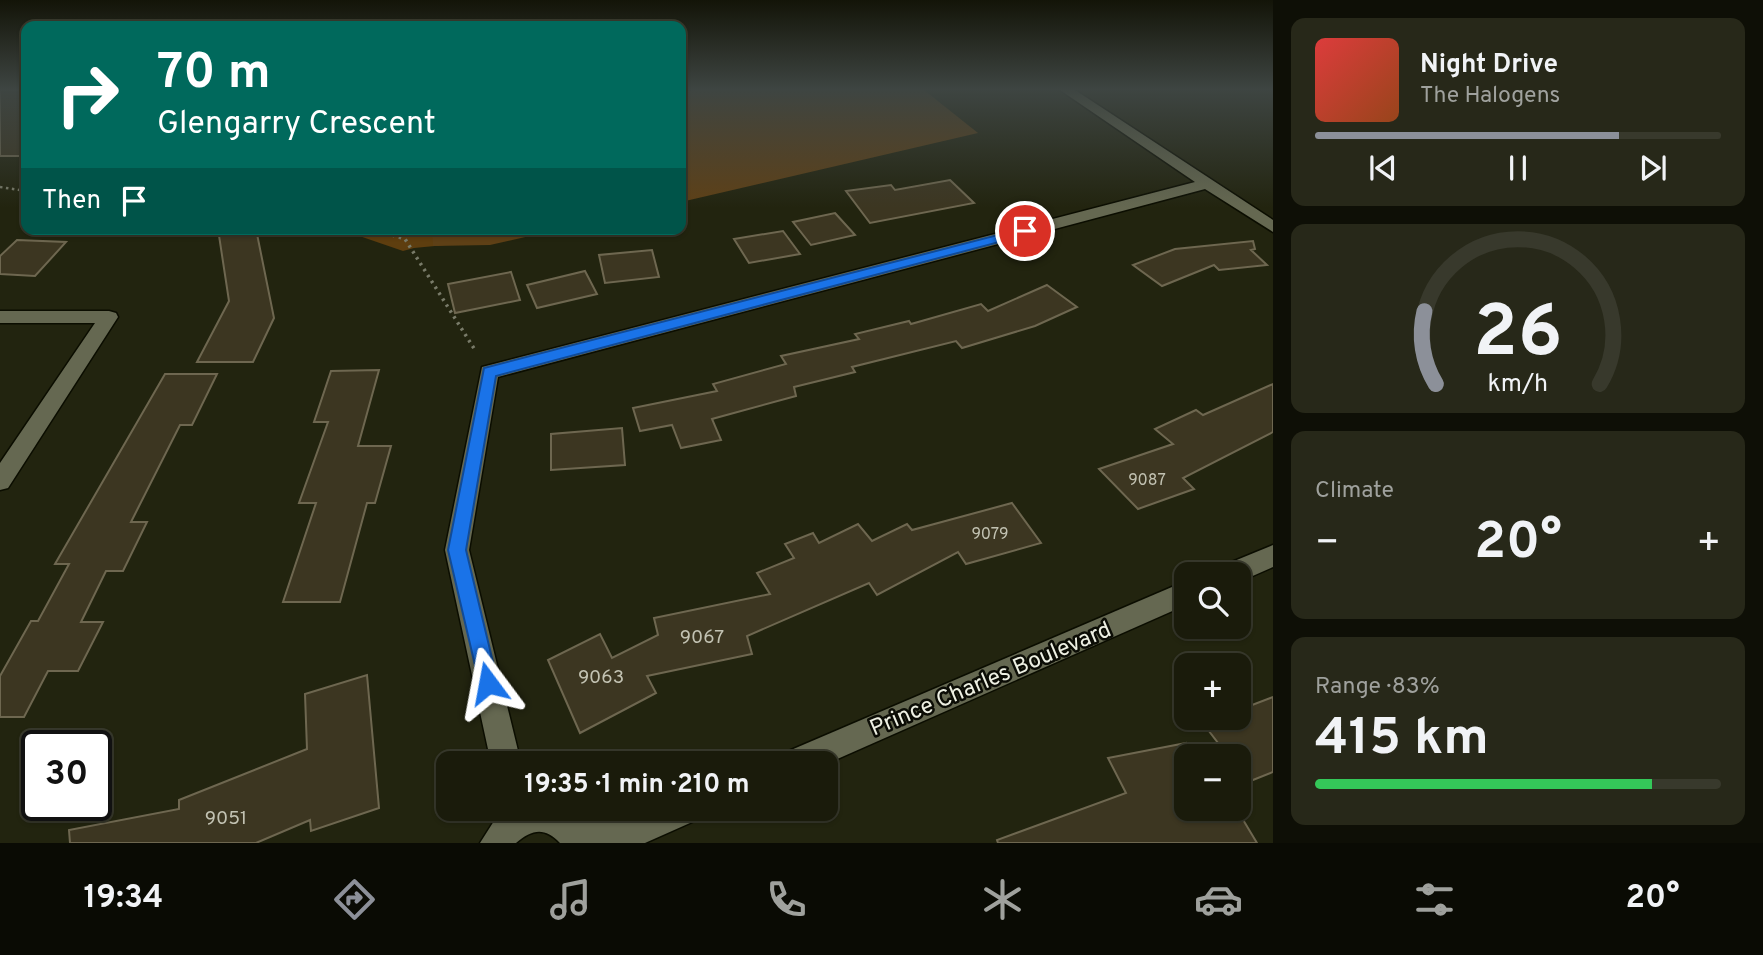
<!DOCTYPE html>
<meta charset="utf-8">
<style>
body{margin:0;font-family:Overpass,sans-serif;background:#272819;color:#f1f3f6;height:100vh;display:flex;flex-direction:column;font-size:26px;white-space:nowrap}
*{box-sizing:border-box;margin:0}
p{font-size:23px;color:#9fa19d}
.icon{flex:none;width:38px;height:38px;fill:none;stroke:currentColor;stroke-width:2;stroke-linecap:round;stroke-linejoin:round}
.map{position:relative;flex:1;overflow:hidden}
.sheet{display:flex;flex-direction:column;gap:18px;padding:18px;background:#0e0f06;width:490px}
.sheet>*{flex:none}
.hud{position:absolute;left:21px;top:21px;width:665px;height:214px;border-radius:14px;box-shadow:0 2px 5px #0004,0 0 0 2px #38392c;background:#00695c;color:#fff;overflow:hidden}
.buttons{position:absolute;left:1174px;top:562px;display:grid;gap:14px}
.buttons a{display:grid;place-items:center;width:77px;height:77px;border-radius:14px;background:#1a1b0b;box-shadow:0 2px 5px #0004,0 0 0 2px #38392c;font-size:35px}
.speed{position:absolute;left:21px;top:730px;display:flex;gap:14px;font-size:35px;font-weight:700;text-align:center}
.speed>*{display:grid;place-content:center;width:91px;height:91px;border-radius:50%;background:#1a1b0b;box-shadow:0 2px 5px #0004,0 0 0 2px #38392c;line-height:1}
.speed .limit{border:4px solid #111;border-radius:10px;background:#fff;color:#111}
.pin{position:absolute;display:grid;place-items:center;width:60px;height:60px;color:#fff;margin:-30px;border:4px solid #fff;border-radius:50%;box-shadow:0 2px 7px #0007}
.me{position:absolute;width:77px;margin:-38px;rotate:347deg;stroke-linejoin:round;filter:drop-shadow(0 0 5px #0008)}
.turn{display:flex;align-items:center;gap:24px;height:147px;padding:0 21px;font-size:32px}
.turn .icon{width:91px;height:91px;stroke-width:2.5}
.turn b{display:block;font-size:49px;line-height:60px}
.then{display:flex;align-items:center;height:66px;padding:0 21px;background:#0003;gap:14px;font-size:26px}
.big{font-size:52px;font-weight:700;line-height:1.1}
.sheet .card{flex:1;display:flex;flex-direction:column;justify-content:center;gap:10px;min-width:0;padding:0 24px;border-radius:14px;background:#272819}
.sheet .dial{align-items:center;gap:0}
.dial svg{height:182px;overflow:visible;fill:none;stroke:#38392c;stroke-width:7;stroke-linecap:round;text-anchor:middle}
.dial text{fill:#f1f3f6;stroke:none}
.song{display:flex;align-items:center;gap:21px}
.cover{width:84px;height:84px;border-radius:10px;background:linear-gradient(135deg,hsl(0 70% 55%),hsl(20 70% 35%))}
.played{height:7px;border-radius:4px;background:linear-gradient(90deg,#8c9099 75%,#38392c 75%)}
.keys{display:flex;justify-content:space-around;direction:ltr}
.heat{display:flex;justify-content:space-between;align-items:center;font-size:38px;direction:ltr}
.charge{height:10px;border-radius:5px;background:linear-gradient(90deg,#34c759 83%,#38392c 0)}
.trip{position:absolute;left:436px;top:751px;width:402px;height:70px;border-radius:14px;background:#1a1b0b;box-shadow:0 2px 5px #0004,0 0 0 2px #38392c;font-weight:700;line-height:70px;text-align:center}
.menu{display:flex;height:112px;justify-content:space-around;align-items:center;background:#0a0b04;color:#9fa19d}
.menu .icon{width:49px;height:49px}
.menu .current{color:#8c9099}
.menu b{font-size:32px;color:#f1f3f6}
main{display:flex;flex:1;min-height:0}
.map>svg:first-child{display:block}
.green{fill:#5e3e0f}
.forest{fill:#5e4016}
.building{fill:#3c3621;stroke:#6e6750;stroke-width:2}
.lines{fill:none;stroke-linecap:round;stroke-linejoin:round}
.street-casing{stroke:#0b0d00;stroke-width:3}
.secondary-casing{stroke:#0b0d00;stroke-width:3}
.path-far1{stroke:#797b69;stroke-width:2.5;stroke-dasharray:2.5 3.5;stroke-linecap:butt}
.path{stroke:#797b69;stroke-width:3.5;stroke-dasharray:2.5 4.5;stroke-linecap:butt}
.street{fill:#656851;fill-rule:evenodd}
.secondary{fill:#656851;fill-rule:evenodd}
.route{fill:#1a73e8;stroke:#114b97;stroke-width:2}
.labels{text-anchor:middle;stroke-width:5;stroke-linejoin:round;paint-order:stroke}
.number-label{font-size:16px;fill:#c2c2b2}
.near-number-label{font-size:19px;fill:#c2c2b2}
.near-street-label{font-size:23px;fill:#eef0e3;stroke:#0b0c05}
</style>
<main>
<div class="map">
<svg width="1273" height="843" viewBox="0 0 1273 843">
<rect width="100%" height="100%" fill="#22240f"/>
<path class="green" d="M 339,229 L 549,229 L 508,239 L 414,248 L 403,251 Z"/>
<g class="forest">
<path d="M 695,90 L 924,90 L 978,133 L 681,202 L 681,99 L 683,92 Z"/>
<path d="M 432,229 L 560,229 L 490,245 L 433,246 Z"/>
</g>
<g class="building">
<rect x="0" y="90" width="26" height="66"/>
<path d="M 950,180 L 974,203 L 870,223 L 846,191 L 891,185 L 895,190 Z"/>
<path d="M 835,213 L 855,235 L 811,245 L 793,222 Z"/>
<path d="M 218,229 L 256,229 L 274,318 L 253,362 L 197,362 L 229,301 Z"/>
<path d="M 783,231 L 800,254 L 749,263 L 734,239 Z"/>
<path d="M 17,240 L 66,242 L 35,276 L 0,274 L 0,256 Z"/>
<path d="M 1253,241 L 1255,249 L 1251,250 L 1267,265 L 1219,270 L 1214,265 L 1162,286 L 1133,265 L 1175,249 Z"/>
<path d="M 652,250 L 659,277 L 605,283 L 599,255 Z"/>
<path d="M 585,271 L 597,294 L 537,308 L 527,285 Z"/>
<path d="M 511,272 L 520,300 L 455,313 L 448,284 Z"/>
<path d="M 1047,285 L 1077,307 L 1035,326 L 962,348 L 956,341 L 852,367 L 855,372 L 794,387 L 796,396 L 712,419 L 721,440 L 681,448 L 672,425 L 640,431 L 633,408 L 717,391 L 713,384 L 786,364 L 781,356 L 859,339 L 855,334 L 909,321 L 911,324 L 981,304 L 988,311 Z"/>
<path d="M 379,370 L 358,446 L 391,446 L 375,503 L 367,503 L 340,602 L 283,602 L 316,503 L 299,503 L 328,422 L 314,422 L 331,371 Z"/>
<path d="M 165,374 L 217,374 L 192,425 L 180,425 L 131,522 L 147,522 L 123,571 L 106,571 L 81,622 L 103,622 L 78,671 L 48,671 L 24,717 L 0,717 L 0,676 L 31,621 L 38,621 L 69,564 L 55,564 Z"/>
<path d="M 1273,384 L 1273,432 L 1183,478 L 1194,489 L 1138,509 L 1099,469 L 1173,444 L 1155,429 L 1196,410 L 1203,415 Z"/>
<path d="M 622,428 L 625,465 L 551,470 L 551,434 Z"/>
<path d="M 1012,503 L 1041,543 L 966,564 L 958,552 L 877,595 L 869,583 L 747,636 L 752,654 L 647,676 L 656,693 L 580,733 L 548,660 L 600,634 L 612,658 L 658,635 L 654,618 L 770,594 L 757,573 L 794,558 L 785,544 L 813,533 L 819,543 L 858,524 L 872,541 L 907,524 L 912,530 Z"/>
<path d="M 367,675 L 379,808 L 311,831 L 310,820 L 256,843 L 70,843 L 69,830 L 179,809 L 179,800 L 307,749 L 305,694 Z"/>
<path d="M 1273,697 L 1273,772 L 1248,782 L 1239,770 L 1239,756 L 1228,756 L 1199,718 L 1239,718 L 1239,710 Z"/>
<path d="M 1186,743 L 1186,808 L 1236,808 L 1257,843 L 998,843 L 997,840 L 1126,793 L 1108,758 Z"/>
</g>
<g class="lines">
<g class="street-casing">
<g id="street">
<path d="M 1060,90 L 1075,90 L 1273,220 L 1273,232 L 1205,189 L 498,377 L 469,550 L 521,763 L 491,763 L 445,550 L 482,367 L 1195,182 Z"/>
<path d="M 0,311 L 109,311 L 116,313 L 118,317 L 8,488 L 0,490 L 0,463 L 95,323 L 0,323 Z"/>
</g>
</g>
<g class="secondary-casing">
<g id="secondary">
<path d="M 1273,545 L 1273,567 L 1239,582 L 1239,574 L 1219,574 L 1222,566 Z"/>
<path d="M 1186,581 L 1186,605 L 826,764 L 779,763 L 784,753 Z"/>
<path d="M 512,808 L 565,808 L 576,816 L 635,816 L 651,808 L 703,808 L 699,819 L 645,843 L 560,843 C 545,827 532,829 516,843 L 480,843 L 494,821 Z"/>
</g>
</g>
<path class="path-far1" d="M 0,187 L 26,191"/>
<path class="path" d="M 372,229 L 405,239 L 475,350"/>
<use href="#street" class="street"/>
<use href="#secondary" class="secondary"/>
</g>
<linearGradient id="sky" x2="0" y2="1"><stop stop-color="#131408"/><stop offset="0.43" stop-color="#3e4542"/><stop offset="1" stop-color="#3e4542" stop-opacity="0"/></linearGradient>
<rect width="1273" height="208" fill="url(#sky)"/>
<path class="route" d="M 1025,228 L 1031,231 L 1029,234 L 496,376 L 466,550 L 498,683 L 495,691 L 488,694 L 481,691 L 448,550 L 484,368 Z"/>
<g class="labels">
<g class="number-label">
<text x="1147" y="485">9087</text>
<text x="990" y="539">9079</text>
</g>
<g class="near-number-label">
<text x="702" y="643">9067</text>
<text x="601" y="683">9063</text>
<text x="226" y="824">9051</text>
</g>
<g class="near-street-label">
<text transform="translate(990 678) rotate(-23)" y="8">Prince Charles Boulevard</text>
</g>
</g>
</svg>
<div class="buttons">
<a><svg class="icon" aria-label="search" viewBox="0 0 24 24"><circle cx="10" cy="10" r="6"/><path d="M15 15l6 6"/></svg></a>
<a>+</a>
<a>−</a>
</div>
<div class="speed"><div class="limit">30</div></div>
<div class="pin" style="left:1025px;top:231px;background:#d93025"><svg class="icon" aria-label="arrive" viewBox="0 0 24 24"><path d="M6 21V4h12l-3 4 3 4H6"/></svg></div>
<svg class="me" style="left:488px;top:683px" viewBox="-20 -20 40 40"><path d="M0-17L14 15 0 8-14 15z" fill="#1a73e8" stroke="#fff" stroke-width="4"/></svg>
<div class="trip">19:35 · 1 min · 210 m</div>
<div class="hud">
<div class="turn"><svg class="icon" aria-label="right" viewBox="0 0 24 24"><path d="M7 20v-9h11M14 6l5 5-5 5"/></svg><div><b>70 m</b>Glengarry Crescent</div></div>
<div class="then">Then<svg class="icon" aria-label="arrive" viewBox="0 0 24 24"><path d="M6 21V4h12l-3 4 3 4H6"/></svg></div>
</div>
</div>
<section class="sheet">
<div class="card">
<div class="song"><i class="cover"></i><div><b>Night Drive</b><p>The Halogens</p></div></div>
<div class="played"></div>
<div class="keys"><svg class="icon" aria-label="previous" viewBox="0 0 24 24"><path d="M18 5L8 12l10 7zM5 5v14"/></svg><svg class="icon" aria-label="pause" viewBox="0 0 24 24"><path d="M8 5v14M16 5v14"/></svg><svg class="icon" aria-label="next" viewBox="0 0 24 24"><path d="M6 5l10 7-10 7zM19 5v14"/></svg></div>
</div>
<div class="card dial"><svg viewBox="0 0 100 80">
<path d="M14 69A42 42 0 1 1 86 69"/>
<path d="M14 69A42 42 0 0 1 9 37" stroke="#8c9099"/>
<text x="50" y="56" font-size="32" font-weight="700">26</text>
<text x="50" y="72" font-size="11">km/h</text>
</svg></div>
<div class="card"><p>Climate</p>
<div class="heat"><a>−</a><b class="big">20°</b><a>+</a></div>
</div>
<div class="card"><p>Range · 83%</p><b class="big">415 km</b><div class="charge"></div></div>
</section>
</main>
<nav class="menu">
<b>19:34</b>
<svg class="icon current" aria-label="directions" viewBox="0 0 24 24"><path d="M12 3l9 9-9 9-9-9zM9 14v-3h6M13 9l2 2-2 2"/></svg>
<svg class="icon" aria-label="music" viewBox="0 0 24 24"><path d="M9 18V5l10-2v13"/><circle cx="6" cy="18" r="3"/><circle cx="16" cy="16" r="3"/></svg>
<svg class="icon" aria-label="phone" viewBox="0 0 24 24"><path d="M5 4h4l2 5-3 2q2 4 5 5l2-3 5 2v4C11 20 4 13 5 4z"/></svg>
<svg class="icon" aria-label="climate" viewBox="0 0 24 24"><path d="M12 3v18M4 7l16 10M4 17L20 7"/></svg>
<svg class="icon" aria-label="car" viewBox="0 0 24 24"><path d="M5 17H2v-5l4-1 3-4h7l3 4 3 1v5h-3M9 17h6M6 11h13"/><circle cx="7" cy="17" r="2"/><circle cx="17" cy="17" r="2"/></svg>
<svg class="icon" aria-label="filters" viewBox="0 0 24 24"><path d="M4 7h16M4 17h16"/><circle cx="9" cy="7" r="2"/><circle cx="15" cy="17" r="2"/></svg>
<b>20°</b>
</nav>
